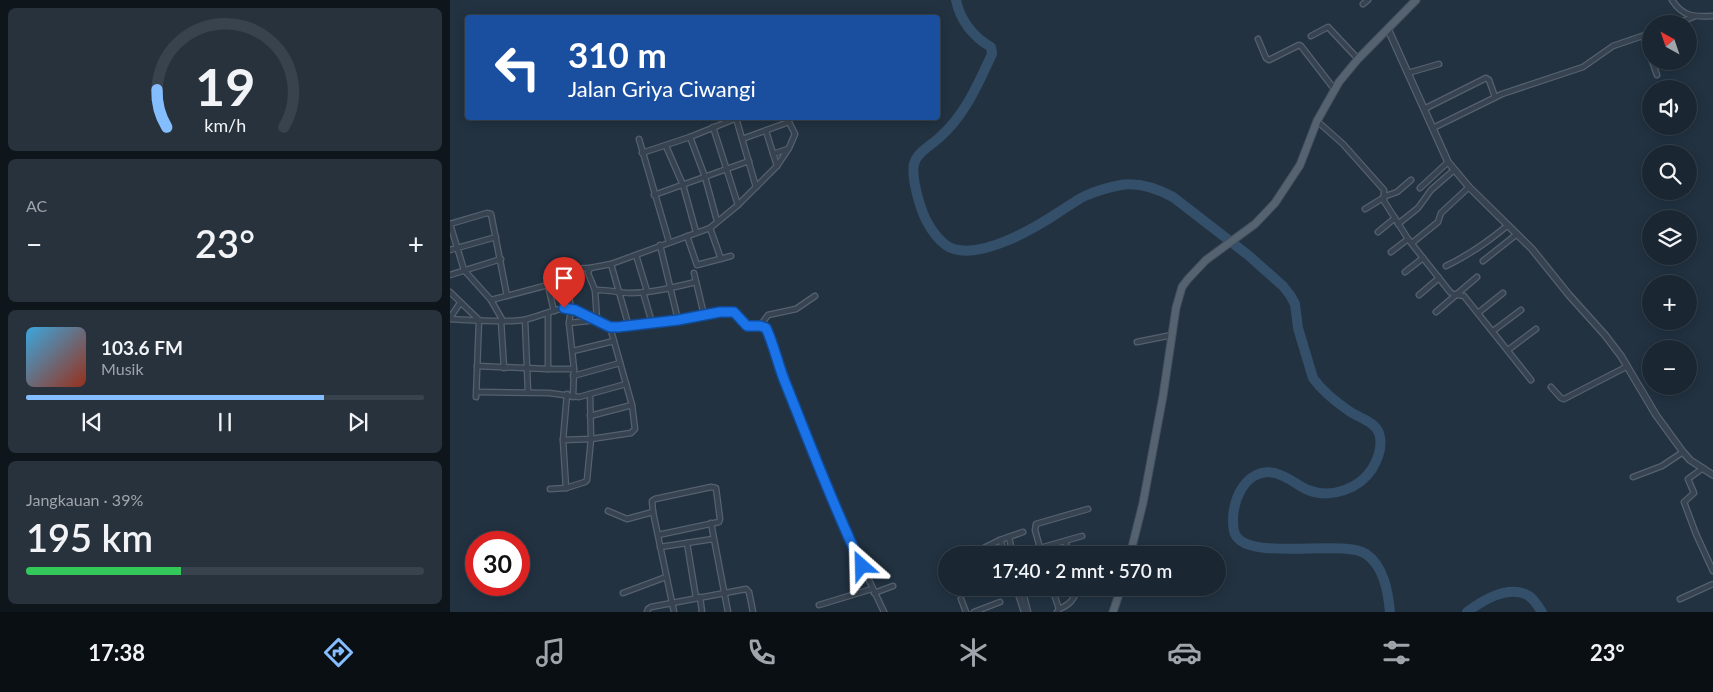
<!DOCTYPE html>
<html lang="id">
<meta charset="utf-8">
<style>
body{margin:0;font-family:Lato,sans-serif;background:#27323d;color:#f1f3f6;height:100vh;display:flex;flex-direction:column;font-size:19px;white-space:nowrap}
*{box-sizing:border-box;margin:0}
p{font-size:16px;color:#9fa5ab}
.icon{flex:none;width:28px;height:28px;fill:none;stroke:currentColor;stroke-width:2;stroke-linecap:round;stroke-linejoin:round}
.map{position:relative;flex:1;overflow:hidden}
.panel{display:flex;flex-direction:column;gap:8px;padding:8px;background:#0e151b;width:450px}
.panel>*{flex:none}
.banner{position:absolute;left:15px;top:15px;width:475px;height:105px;border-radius:5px;box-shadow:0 2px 12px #0003,0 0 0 1px #38434d;background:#1a4fa0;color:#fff;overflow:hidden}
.needle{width:32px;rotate:320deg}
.buttons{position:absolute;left:1192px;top:15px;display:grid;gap:10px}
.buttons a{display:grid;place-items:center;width:55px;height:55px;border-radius:50%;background:#1a2631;box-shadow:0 2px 12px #0003,0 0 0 1px #38434d;font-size:25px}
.speed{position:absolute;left:15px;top:531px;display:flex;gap:10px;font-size:25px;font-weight:700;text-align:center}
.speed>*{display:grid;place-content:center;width:65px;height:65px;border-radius:50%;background:#1a2631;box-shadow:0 2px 12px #0003,0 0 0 1px #38434d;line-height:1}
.speed .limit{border:8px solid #d22;background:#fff;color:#111}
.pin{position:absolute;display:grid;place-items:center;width:42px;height:42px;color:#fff;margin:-51px -21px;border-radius:50% 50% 50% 0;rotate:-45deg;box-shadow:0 0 5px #0007}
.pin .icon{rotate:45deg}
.me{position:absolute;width:55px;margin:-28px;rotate:335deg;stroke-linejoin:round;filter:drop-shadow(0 0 4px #0008)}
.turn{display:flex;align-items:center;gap:18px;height:105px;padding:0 20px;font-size:22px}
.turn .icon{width:65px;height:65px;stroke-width:2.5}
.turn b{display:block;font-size:35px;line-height:42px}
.big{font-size:38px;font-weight:600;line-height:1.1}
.panel .card{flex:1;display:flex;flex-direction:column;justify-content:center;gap:8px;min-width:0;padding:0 18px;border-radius:8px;background:#27323d}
.panel .dial{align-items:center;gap:0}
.dial svg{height:130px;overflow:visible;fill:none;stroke:#38434d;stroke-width:7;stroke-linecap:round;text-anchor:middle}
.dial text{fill:#f1f3f6;stroke:none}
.song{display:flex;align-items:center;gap:15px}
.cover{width:60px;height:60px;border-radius:8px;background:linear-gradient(135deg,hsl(200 70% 55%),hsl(10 70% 35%))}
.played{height:5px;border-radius:2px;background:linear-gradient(90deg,#84beff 75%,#38434d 75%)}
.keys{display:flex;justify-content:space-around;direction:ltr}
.heat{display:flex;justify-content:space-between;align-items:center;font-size:28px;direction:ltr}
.charge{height:8px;border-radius:4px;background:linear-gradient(90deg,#34c759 39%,#38434d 0)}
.trip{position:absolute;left:488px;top:546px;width:288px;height:50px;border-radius:25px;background:#1a2631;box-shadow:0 2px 12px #0003,0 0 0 1px #38434d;font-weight:600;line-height:50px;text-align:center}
.tabs{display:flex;height:80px;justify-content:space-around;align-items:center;background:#0a0f14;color:#9fa5ab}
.tabs .icon{width:35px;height:35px}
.tabs .current{color:#84beff}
.tabs b{font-size:22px;color:#f1f3f6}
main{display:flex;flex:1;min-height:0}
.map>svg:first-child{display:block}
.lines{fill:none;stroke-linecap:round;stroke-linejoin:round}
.river{stroke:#344f69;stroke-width:10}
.minor-casing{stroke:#55616e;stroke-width:7}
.tertiary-casing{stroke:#55616e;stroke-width:8}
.primary-casing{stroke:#434f5c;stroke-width:9}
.minor{stroke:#374350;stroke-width:4.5}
.tertiary{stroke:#374350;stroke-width:5.5}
.primary{stroke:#556370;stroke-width:7}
.route-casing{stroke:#114b97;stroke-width:12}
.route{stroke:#1a73e8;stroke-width:9}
</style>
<main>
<section class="panel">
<div class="card dial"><svg viewBox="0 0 100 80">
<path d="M14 69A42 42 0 1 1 86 69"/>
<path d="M14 69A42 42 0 0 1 8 46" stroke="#84beff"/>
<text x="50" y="56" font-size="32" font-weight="700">19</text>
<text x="50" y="72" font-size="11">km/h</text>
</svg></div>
<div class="card"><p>AC</p>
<div class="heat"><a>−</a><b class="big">23°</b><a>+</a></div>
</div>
<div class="card">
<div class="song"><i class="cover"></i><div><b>103.6 FM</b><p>Musik</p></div></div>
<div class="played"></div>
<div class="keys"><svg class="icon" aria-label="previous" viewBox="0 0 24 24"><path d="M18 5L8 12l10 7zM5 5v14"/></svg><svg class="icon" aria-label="pause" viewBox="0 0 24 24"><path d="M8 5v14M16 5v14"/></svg><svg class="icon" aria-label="next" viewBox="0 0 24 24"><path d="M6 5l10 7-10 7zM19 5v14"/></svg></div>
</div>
<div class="card"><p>Jangkauan · 39%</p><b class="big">195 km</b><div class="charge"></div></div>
</section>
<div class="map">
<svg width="1263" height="612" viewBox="0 0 1263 612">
<rect width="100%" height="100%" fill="#223241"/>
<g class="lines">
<g class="river">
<path d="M 506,0 C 510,20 523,37 541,47 L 542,54 C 528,84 515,115 490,137 C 482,145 467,152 464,164 C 461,177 470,208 476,220 C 481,230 492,246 504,249 C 534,258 585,228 609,212 C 618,207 626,200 635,196 C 646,191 660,187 671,185 C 689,182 708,189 723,197 L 798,255 L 833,286 L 840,295 L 845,304 L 848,328 L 863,378 C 872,391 886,402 899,411 C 909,418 924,421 929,433 C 933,445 928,459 922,469 C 909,489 881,499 858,490 C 847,485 837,476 825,473 C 793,467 779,506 784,531 C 791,564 892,538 916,554 C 934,566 938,592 940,612"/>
<path d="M 1017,612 C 1033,600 1059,584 1079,596 C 1085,600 1088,607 1092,612"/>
</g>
<g class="minor-casing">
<g id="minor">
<path d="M 1222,0 C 1233,17 1244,17 1263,16"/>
<path d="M 913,4 L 918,0"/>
<path d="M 1225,24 L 1243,17"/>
<path d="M 861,36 L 878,27 L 908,59"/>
<path d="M 1193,36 L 1201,59"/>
<path d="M 808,39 L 816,58 L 819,60 L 849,45 L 851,46 L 885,90"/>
<path d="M 1202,61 L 1207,75"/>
<path d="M 958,73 L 989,64"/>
<path d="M 974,109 L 1036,78 L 1039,80 L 1045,97"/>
<path d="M 286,118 L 306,187"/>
<path d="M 867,121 L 893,144 L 934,190 L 934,201 L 958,239 L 1000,292 L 1003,294 L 1014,296 L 1081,380"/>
<path d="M 263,127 L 288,205"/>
<path d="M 983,128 L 1052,94 L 1133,67 L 1163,46 L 1201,33"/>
<path d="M 316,131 L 327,166"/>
<path d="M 240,137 L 255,177 L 267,221"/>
<path d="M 189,139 L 219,242"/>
<path d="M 216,146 L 233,185 L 246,232"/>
<path d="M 192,153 L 240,137 L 287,118"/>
<path d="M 323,154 L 338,149"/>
<path d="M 970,188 L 998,162"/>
<path d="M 204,195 L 299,161"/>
<path d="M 933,197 L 947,192 L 961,180"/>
<path d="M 915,209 L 933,198"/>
<path d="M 0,224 L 37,213 L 41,214 L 57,296"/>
<path d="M 0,224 L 14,270 L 41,300 L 53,321"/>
<path d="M 948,224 L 968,208 L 981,190 L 1004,170"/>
<path d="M 260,228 L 271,259"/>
<path d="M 928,232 L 945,218"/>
<path d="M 237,236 L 247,265 L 281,256"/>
<path d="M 962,243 L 988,222 L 991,213 L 1019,187"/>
<path d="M 210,245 L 228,320"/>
<path d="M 0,250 L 46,237"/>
<path d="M 941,252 L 958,239"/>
<path d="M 186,255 L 197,291"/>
<path d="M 1033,261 L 1067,234"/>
<path d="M 161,264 L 179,327"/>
<path d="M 996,266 C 1019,255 1039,241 1058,225"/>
<path d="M 101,270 L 140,268"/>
<path d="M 115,270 L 121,309 L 119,323 L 124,369 L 123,397"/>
<path d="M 955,272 L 973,258"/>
<path d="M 244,273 L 254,315"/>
<path d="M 0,275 L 51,259"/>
<path d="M 98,286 L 104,311"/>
<path d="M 145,290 C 157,289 168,293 180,293 C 202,293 225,287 246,282"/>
<path d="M 0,292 L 29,320 L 26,397"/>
<path d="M 193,292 L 202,323"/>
<path d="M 969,295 L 989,278"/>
<path d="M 41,300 L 117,280"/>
<path d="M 986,312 L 1027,277"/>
<path d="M 1028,313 L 1053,293"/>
<path d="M 0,318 L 10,303"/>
<path d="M 0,319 C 24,320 49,323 73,320 C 87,318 105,308 118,308 C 136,309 150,326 168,327 L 228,320 L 270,312 L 284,312 L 297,326 L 310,326 L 316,328 L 327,361 L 395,529 L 434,612"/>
<path d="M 75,320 L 78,392"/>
<path d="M 51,321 L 54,368"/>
<path d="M 119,323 L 147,320 L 145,290 L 138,273 L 140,268 L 161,264 L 260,228 L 288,205 L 327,166 L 339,148 L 345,134 L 339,122 L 292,139"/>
<path d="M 310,326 L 318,315 L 346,309 L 365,296"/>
<path d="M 1043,331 L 1071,310"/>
<path d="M 687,342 L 722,335"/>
<path d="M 1058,350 L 1086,329"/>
<path d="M 123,351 L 164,341"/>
<path d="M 27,366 L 98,369 L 124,369"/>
<path d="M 98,369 L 98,314"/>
<path d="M 123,376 L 170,363"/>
<path d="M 1101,387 L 1111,398 L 1114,399 L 1176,367"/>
<path d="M 27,392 L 99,393 L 129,397 L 176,384"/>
<path d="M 140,416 L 182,405"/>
<path d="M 113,440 L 141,439 L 181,433 L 185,429 L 182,405 L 160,327"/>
<path d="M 1253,468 L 1238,479 L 1244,493 L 1234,502 L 1246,534 L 1263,571"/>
<path d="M 1183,477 L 1212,466 L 1233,452"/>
<path d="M 116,488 L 113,440 L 117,394"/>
<path d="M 100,489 L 116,488 L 135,482 L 137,480 L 141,439 L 140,394"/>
<path d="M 158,511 L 177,519 L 203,512"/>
<path d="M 261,523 L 278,612"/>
<path d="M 208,535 L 269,522 L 270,519 L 266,488 L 261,487 L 205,499 L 202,501 L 203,512 L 224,612"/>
<path d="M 559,537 L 563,555"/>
<path d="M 550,540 L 556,555"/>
<path d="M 615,541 L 620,555"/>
<path d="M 237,543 L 246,598"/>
<path d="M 210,547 L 263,539"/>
<path d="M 590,548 L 632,536"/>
<path d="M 532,549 L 550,540 L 573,532"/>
<path d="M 592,555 L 585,530 L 586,524 L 638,509"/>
<path d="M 566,588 L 574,612"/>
<path d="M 572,588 L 578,612"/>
<path d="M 602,588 L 609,609 L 607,612"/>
<path d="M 173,593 L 216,577"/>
<path d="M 424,593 L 443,586"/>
<path d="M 250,597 L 252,612"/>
<path d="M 511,599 L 516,612"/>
<path d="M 1230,599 L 1263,584"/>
<path d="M 369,605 L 422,589"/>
<path d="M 609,609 C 620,605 624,599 628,588"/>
<path d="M 197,612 L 198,609 L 201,607 L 296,589 L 299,592 L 303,612"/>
<path d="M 524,612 L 550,602"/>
</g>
</g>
<g class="tertiary-casing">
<path id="tertiary" d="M 938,29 L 998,162 L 1019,187 L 1082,249 L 1119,295 L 1155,335 L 1171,356 L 1206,415 L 1233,452 L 1240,460 L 1263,475"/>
</g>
<g class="primary-casing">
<g id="primary">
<path d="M 680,555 L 693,503 L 713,396 L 726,308 L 732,287 L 738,279 L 756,260 L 805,224 L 825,203 L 850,165 L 867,121 L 889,82 L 908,59 L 966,0"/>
<path d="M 663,612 L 671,588"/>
</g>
</g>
<use href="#minor" class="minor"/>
<use href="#tertiary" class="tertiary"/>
<use href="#primary" class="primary"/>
</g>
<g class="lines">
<g class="route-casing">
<path id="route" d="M 114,308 L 125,310 L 160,327 L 168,327 L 228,320 L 270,312 L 284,312 L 297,326 L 310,326 L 316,328 C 324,345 328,365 335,382 C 360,444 383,506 412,566"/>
</g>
<use href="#route" class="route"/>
</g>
</svg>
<div class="buttons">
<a><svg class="needle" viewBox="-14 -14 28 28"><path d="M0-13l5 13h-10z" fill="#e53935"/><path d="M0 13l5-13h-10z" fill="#9fa5ab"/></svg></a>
<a><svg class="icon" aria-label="sound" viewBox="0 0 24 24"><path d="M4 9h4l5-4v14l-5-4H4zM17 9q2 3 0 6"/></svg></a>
<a><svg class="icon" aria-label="search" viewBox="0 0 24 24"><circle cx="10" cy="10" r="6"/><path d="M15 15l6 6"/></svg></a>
<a><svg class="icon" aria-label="layers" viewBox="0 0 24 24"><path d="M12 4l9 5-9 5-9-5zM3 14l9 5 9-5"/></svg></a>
<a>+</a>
<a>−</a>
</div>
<div class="speed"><div class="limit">30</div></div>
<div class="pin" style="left:114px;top:308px;background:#d93025"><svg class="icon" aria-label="arrive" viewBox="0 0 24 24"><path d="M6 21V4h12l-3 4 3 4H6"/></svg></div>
<svg class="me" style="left:412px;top:566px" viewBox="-20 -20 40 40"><path d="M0-17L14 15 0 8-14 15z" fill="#1a73e8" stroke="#fff" stroke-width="4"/></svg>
<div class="trip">17:40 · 2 mnt · 570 m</div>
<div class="banner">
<div class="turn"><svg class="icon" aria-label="left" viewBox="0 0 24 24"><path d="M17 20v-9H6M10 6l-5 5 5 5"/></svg><div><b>310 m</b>Jalan Griya Ciwangi</div></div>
</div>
</div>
</main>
<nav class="tabs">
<b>17:38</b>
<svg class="icon current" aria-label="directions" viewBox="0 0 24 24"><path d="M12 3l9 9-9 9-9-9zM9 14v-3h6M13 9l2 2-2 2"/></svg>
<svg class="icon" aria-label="music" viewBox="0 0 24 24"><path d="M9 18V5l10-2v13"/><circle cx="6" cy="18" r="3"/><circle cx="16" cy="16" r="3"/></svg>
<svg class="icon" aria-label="phone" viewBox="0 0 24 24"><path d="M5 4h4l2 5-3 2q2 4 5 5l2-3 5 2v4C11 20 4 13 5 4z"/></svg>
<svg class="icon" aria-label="climate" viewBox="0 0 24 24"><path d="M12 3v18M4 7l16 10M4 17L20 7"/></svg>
<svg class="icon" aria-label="car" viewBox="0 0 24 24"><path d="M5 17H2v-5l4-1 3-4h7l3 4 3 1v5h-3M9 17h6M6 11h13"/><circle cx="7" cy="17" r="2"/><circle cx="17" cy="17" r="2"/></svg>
<svg class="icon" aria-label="filters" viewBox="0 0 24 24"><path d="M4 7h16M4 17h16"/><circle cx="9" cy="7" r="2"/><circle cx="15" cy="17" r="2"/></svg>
<b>23°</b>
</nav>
